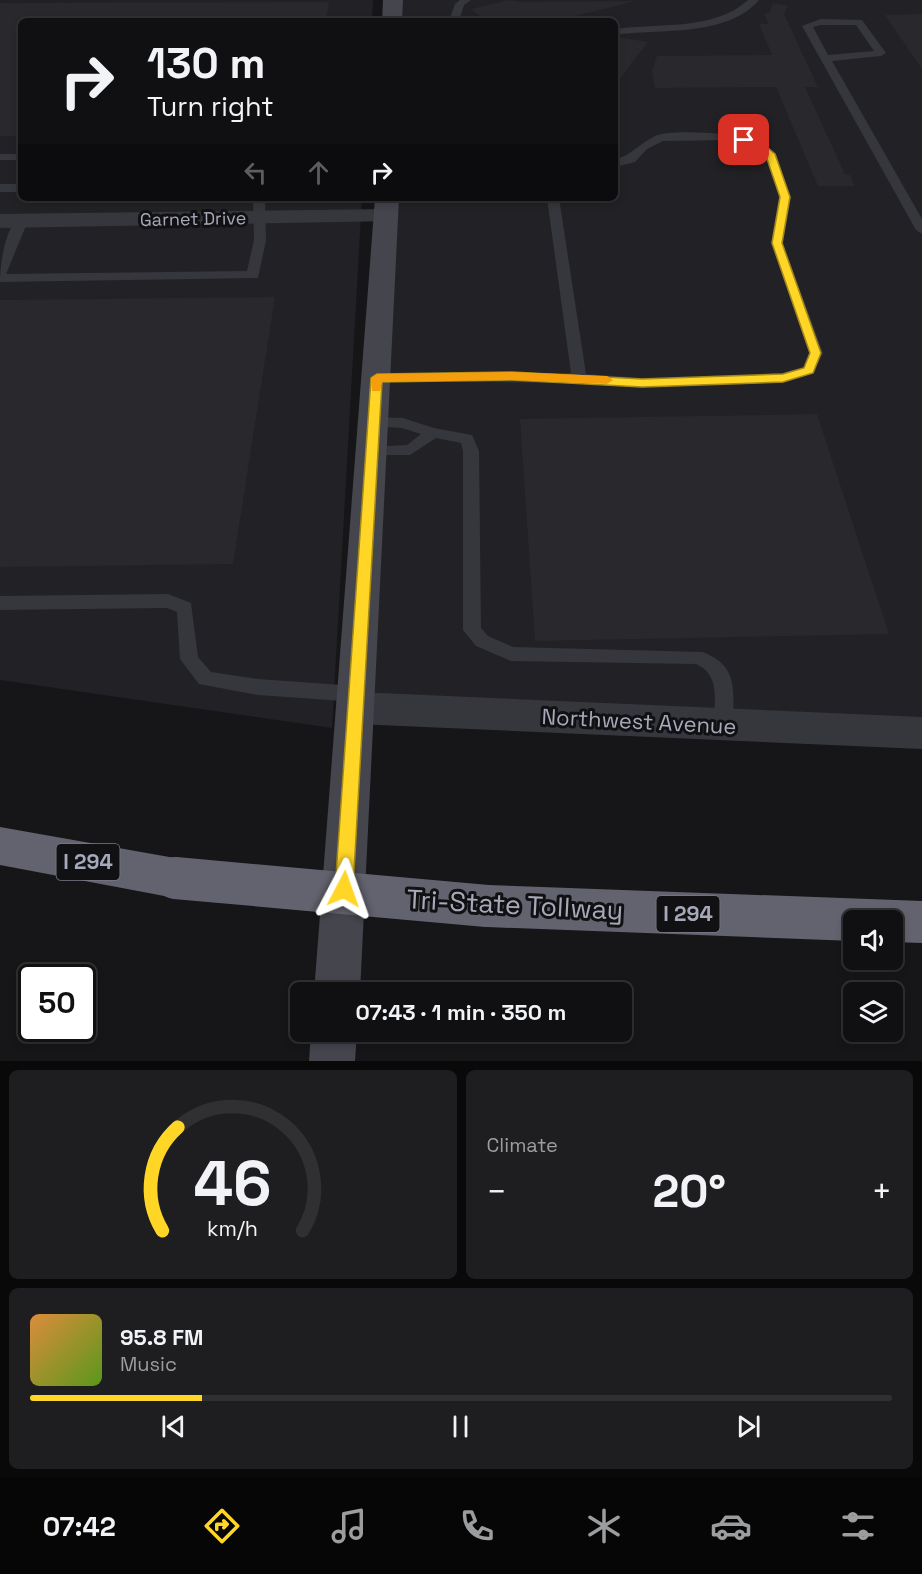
<!DOCTYPE html>
<meta charset="utf-8">
<style>
body{margin:0;font-family:"Space Grotesk",sans-serif;background:#1e1e20;color:#f1f3f6;height:100vh;display:flex;flex-direction:column;font-size:22px;white-space:nowrap}
*{box-sizing:border-box;margin:0}
p{font-size:20px;color:#9c9d9f}
.icon{flex:none;width:33px;height:33px;fill:none;stroke:currentColor;stroke-width:2;stroke-linecap:round;stroke-linejoin:round}
.map{position:relative;height:1061px;overflow:hidden}
.side{display:flex;flex-direction:column;gap:9px;padding:9px;background:#09090a;flex:1}
.side>*{flex:none}
.hud{position:absolute;left:18px;top:18px;width:600px;height:183px;border-radius:9px;box-shadow:0 3px 9px #0003,0 0 0 2px #303032;background:#101012;color:#f1f3f6;overflow:hidden}
.fabs{position:absolute;left:843px;top:910px;display:grid;gap:12px}
.fabs a{display:grid;place-items:center;width:60px;height:60px;border-radius:9px;background:#101012;box-shadow:0 3px 9px #0003,0 0 0 2px #303032;font-size:30px}
.speed{position:absolute;left:18px;top:964px;display:flex;gap:12px;font-size:30px;font-weight:700;text-align:center}
.speed>*{display:grid;place-content:center;width:78px;height:78px;border-radius:50%;background:#101012;box-shadow:0 3px 9px #0003,0 0 0 2px #303032;line-height:1}
.speed .limit{border:3px solid #111;border-radius:9px;background:#fff;color:#111}
.pin{position:absolute;display:grid;place-items:center;width:51px;height:51px;color:#fff;margin:-26px;border-radius:12px;box-shadow:0 3px 9px #0006}
.me{position:absolute;width:66px;margin:-33px;rotate:4deg;stroke-linejoin:round;filter:drop-shadow(0 0 4px #0008)}
.turn{display:flex;align-items:center;gap:21px;height:126px;padding:0 30px;font-size:27px}
.turn .icon{width:78px;height:78px;stroke-width:2.5}
.turn b{display:block;font-size:42px;line-height:51px}
.lanes{display:flex;align-items:center;height:57px;padding:0 30px;background:#0003;justify-content:center;gap:30px;direction:ltr}
.lanes .off{opacity:.35}
.big{font-size:45px;font-weight:600;line-height:1.1}
.side .card{flex:1;display:flex;flex-direction:column;justify-content:center;gap:9px;min-width:0;padding:0 21px;border-radius:9px;background:#1e1e20}
.side .dial{align-items:center;gap:0}
.dial svg{height:156px;overflow:visible;fill:none;stroke:#303032;stroke-width:7;stroke-linecap:round;text-anchor:middle}
.dial text{fill:#f1f3f6;stroke:none}
.song{display:flex;align-items:center;gap:18px}
.cover{width:72px;height:72px;border-radius:9px;background:linear-gradient(135deg,hsl(30 70% 55%),hsl(90 70% 35%))}
.played{height:6px;border-radius:3px;background:linear-gradient(90deg,#ffd526 20%,#303032 20%)}
.keys{display:flex;justify-content:space-around;direction:ltr}
.heat{display:flex;justify-content:space-between;align-items:center;font-size:33px;direction:ltr}
.side .tiles{flex:1;display:grid;gap:9px;grid-template-columns:1fr 1fr}
.card:last-child{grid-column:span 2}
.trip{position:absolute;left:290px;top:982px;width:342px;height:60px;border-radius:9px;background:#101012;box-shadow:0 3px 9px #0003,0 0 0 2px #303032;font-weight:600;line-height:60px;text-align:center}
.menu{display:flex;height:96px;justify-content:space-around;align-items:center;background:#060607;color:#9c9d9f}
.menu .icon{width:42px;height:42px}
.menu .active{color:#ffd526}
.menu b{font-size:27px;color:#f1f3f6}
.map>svg:first-child{display:block}
.built{fill:#222125}
.building{fill:#29282c}
.lines{fill:none;stroke-linecap:round;stroke-linejoin:round}
.service{fill:#36363d;fill-rule:evenodd}
.minor{fill:#36363d;fill-rule:evenodd}
.tertiary{fill:#36363d;fill-rule:evenodd}
.secondary{fill:#44454d;fill-rule:evenodd}
.motorway{fill:#62636e;fill-rule:evenodd}
.motorway-bridge{stroke:#62636e;stroke-width:42}
.route{fill:#ffd526;stroke:#a68a19;stroke-width:1.5}
.slow{fill:#f59e0b}
.labels{text-anchor:middle;stroke-width:6;stroke-linejoin:round;paint-order:stroke}
.far-street-label{font-size:18px;fill:#a6a9b9;stroke:#111013}
.shield{fill:#111013;stroke:#797b87;stroke-width:1.5}
.shield-label{font-size:21px;font-weight:bold;fill:#a6a9b9}
.street-label{font-size:22px;fill:#a6a9b9;stroke:#111013}
.near-street-label{font-size:27px;fill:#a6a9b9;stroke:#111013}
</style>
<div class="map">
<svg width="922" height="1061" viewBox="0 0 922 1061">
<rect width="100%" height="100%" fill="#161518"/>
<g class="built">
<path d="M 0,0 L 373,0 L 372,21 L 21,21 L 21,198 L 362,198 L 332,728 L 0,680 Z"/>
<path d="M 395,0 L 922,0 L 922,733 L 356,708 L 384,198 L 615,198 L 615,21 L 394,21 Z"/>
</g>
<g class="building">
<path d="M 509,0 L 521,2 L 636,1 L 554,21 L 486,21 L 471,9 Z"/>
<path d="M 329,2 L 326,21 L 21,21 L 21,136 L 0,136 L 0,3 Z"/>
<path d="M 773,3 L 788,6 L 784,14 L 818,87 L 805,87 L 845,174 L 850,175 L 855,186 L 818,186 L 776,87 L 655,88 L 652,71 L 657,56 L 772,55 L 759,24 L 769,24 L 764,14 L 769,13 Z"/>
<path d="M 922,14 L 922,69 L 885,15 Z"/>
<path d="M 617,37 L 648,42 L 615,85 L 615,39 Z"/>
<path d="M 275,297 L 233,564 L 0,567 L 0,300 Z"/>
<path d="M 817,414 L 889,634 L 535,641 L 520,419 Z"/>
</g>
<g class="lines">
<g class="service">
<path d="M 460,0 L 471,0 L 464,5 L 459,21 L 449,21 L 455,4 Z"/>
<path d="M 748,0 L 759,0 C 726,38 660,28 615,35 L 615,29 C 658,23 714,31 748,0 Z"/>
<path d="M 821,19 L 862,20 L 886,53 L 881,56 L 832,61 L 922,219 L 922,234 L 916,230 L 802,26 ZM 821,25 L 856,25 L 874,51 L 828,55 L 813,27 Z"/>
<path d="M 732,134 L 760,140 L 776,154 L 791,197 L 783,243 L 823,353 L 814,373 L 783,383 L 642,388 L 579,383 L 372,381 L 370,378 L 377,373 L 571,373 L 547,198 L 559,198 L 586,374 L 642,378 L 782,373 L 803,367 L 809,353 L 771,243 L 779,197 L 765,155 L 752,145 L 732,140 L 663,141 L 647,149 L 635,162 L 615,167 L 615,159 C 631,156 640,143 655,136 C 673,129 712,134 732,134 Z"/>
<rect x="0" y="154" width="21" height="6"/>
<rect x="0" y="184" width="21" height="8"/>
<path d="M 253,198 L 265,198 L 266,240 L 258,278 L 0,282 C 0,266 5,223 22,217 L 28,221 L 6,274 L 247,271 L 254,240 Z"/>
<path d="M 374,417 L 403,418 L 434,428 L 472,435 L 479,451 L 481,628 L 488,636 L 513,647 L 703,652 C 740,667 732,690 734,725 L 731,731 L 724,733 L 717,731 L 714,725 C 714,701 721,675 696,664 L 511,661 L 476,646 L 463,630 L 463,451 L 461,443 L 436,438 L 410,455 L 367,455 L 364,451 L 367,447 L 407,445 L 421,434 L 402,428 L 369,426 L 366,422 Z"/>
<path d="M 168,594 L 191,603 L 198,657 L 211,672 L 258,679 L 357,686 L 364,688 L 366,694 L 364,700 L 357,702 L 258,695 L 199,684 L 180,659 L 177,612 L 167,608 L 0,610 L 0,596 Z"/>
</g>
<path class="minor" d="M 386,209 L 395,211 L 398,216 L 395,221 L 0,228 L 0,214 Z"/>
<path class="tertiary" d="M 356,692 L 922,717 L 922,749 L 356,724 L 343,719 L 337,708 L 343,697 Z"/>
<g class="secondary">
<path d="M 383,0 L 403,0 L 402,21 L 382,21 Z"/>
<path d="M 375,198 L 399,198 L 360,993 L 314,993 Z"/>
<path d="M 311,1032 L 357,1032 L 355,1061 L 309,1061 Z"/>
</g>
<g class="motorway">
<path d="M 0,827 L 175,858 L 190,864 L 196,878 L 190,892 L 175,898 L 0,865 Z"/>
<path d="M 487,885 L 922,901 L 922,943 L 892,942 L 892,921 L 854,921 L 854,941 L 487,927 L 472,921 L 466,906 L 472,891 Z"/>
</g>
<path class="motorway-bridge" d="M 175,878 L 487,906"/>
</g>
<path class="route" d="M 741,137 L 759,140 L 775,154 L 790,197 L 782,243 L 821,353 L 813,373 L 783,382 L 642,387 L 512,380 L 382,382 L 353,889 L 350,895 L 344,898 L 338,895 L 335,889 L 371,378 L 377,374 L 512,372 L 642,379 L 783,374 L 804,368 L 810,353 L 772,243 L 780,197 L 766,156 L 753,144 L 741,142 Z"/>
<path class="slow" d="M 512,372 L 607,376 L 613,380 L 607,384 L 512,380 L 382,382 L 380,391 L 372,391 L 371,378 L 377,374 Z"/>
<g class="labels">
<g class="far-street-label">
<text transform="translate(193 219) rotate(-1)" y="6">Garnet Drive</text>
</g>
<g class="shield">
<rect x="56.5" y="844" width="63" height="36" rx="4.5"/>
<rect x="656.5" y="896" width="63" height="36" rx="4.5"/>
</g>
<g class="shield-label">
<text x="88" y="869">I 294</text>
<text x="688" y="921">I 294</text>
</g>
<g class="street-label">
<text transform="translate(639 721) rotate(3)" y="8">Northwest Avenue</text>
</g>
<g class="near-street-label">
<text transform="translate(515 905) rotate(3)" y="9">Tri-State Tollway</text>
</g>
</g>
</svg>
<div class="fabs">
<a><svg class="icon" aria-label="sound" viewBox="0 0 24 24"><path d="M4 9h4l5-4v14l-5-4H4zM17 9q2 3 0 6"/></svg></a>
<a><svg class="icon" aria-label="layers" viewBox="0 0 24 24"><path d="M12 4l9 5-9 5-9-5zM3 14l9 5 9-5"/></svg></a>
</div>
<div class="speed"><div class="limit">50</div></div>
<div class="pin" style="left:744px;top:140px;background:#d93025"><svg class="icon" aria-label="arrive" viewBox="0 0 24 24"><path d="M6 21V4h12l-3 4 3 4H6"/></svg></div>
<svg class="me" style="left:344px;top:889px" viewBox="-20 -20 40 40"><path d="M0-17L14 15 0 8-14 15z" fill="#ffd526" stroke="#fff" stroke-width="4"/></svg>
<div class="trip">07:43 · 1 min · 350 m</div>
<div class="hud">
<div class="turn"><svg class="icon" aria-label="right" viewBox="0 0 24 24"><path d="M7 20v-9h11M14 6l5 5-5 5"/></svg><div><b>130 m</b>Turn right</div></div>
<div class="lanes"><svg class="icon off" aria-label="left" viewBox="0 0 24 24"><path d="M17 20v-9H6M10 6l-5 5 5 5"/></svg><svg class="icon off" aria-label="ahead" viewBox="0 0 24 24"><path d="M12 20V5M6 11l6-6 6 6"/></svg><svg class="icon" aria-label="right" viewBox="0 0 24 24"><path d="M7 20v-9h11M14 6l5 5-5 5"/></svg></div>
</div>
</div>
<section class="side">
<div class="tiles">
<div class="card dial"><svg viewBox="0 0 100 80">
<path d="M14 69A42 42 0 1 1 86 69"/>
<path d="M14 69A42 42 0 0 1 22 16" stroke="#ffd526"/>
<text x="50" y="56" font-size="32" font-weight="700">46</text>
<text x="50" y="72" font-size="11">km/h</text>
</svg></div>
<div class="card"><p>Climate</p>
<div class="heat"><a>−</a><b class="big">20°</b><a>+</a></div>
</div>
<div class="card">
<div class="song"><i class="cover"></i><div><b>95.8 FM</b><p>Music</p></div></div>
<div class="played"></div>
<div class="keys"><svg class="icon" aria-label="previous" viewBox="0 0 24 24"><path d="M18 5L8 12l10 7zM5 5v14"/></svg><svg class="icon" aria-label="pause" viewBox="0 0 24 24"><path d="M8 5v14M16 5v14"/></svg><svg class="icon" aria-label="next" viewBox="0 0 24 24"><path d="M6 5l10 7-10 7zM19 5v14"/></svg></div>
</div>
</div>
</section>
<nav class="menu">
<b>07:42</b>
<svg class="icon active" aria-label="directions" viewBox="0 0 24 24"><path d="M12 3l9 9-9 9-9-9zM9 14v-3h6M13 9l2 2-2 2"/></svg>
<svg class="icon" aria-label="music" viewBox="0 0 24 24"><path d="M9 18V5l10-2v13"/><circle cx="6" cy="18" r="3"/><circle cx="16" cy="16" r="3"/></svg>
<svg class="icon" aria-label="phone" viewBox="0 0 24 24"><path d="M5 4h4l2 5-3 2q2 4 5 5l2-3 5 2v4C11 20 4 13 5 4z"/></svg>
<svg class="icon" aria-label="climate" viewBox="0 0 24 24"><path d="M12 3v18M4 7l16 10M4 17L20 7"/></svg>
<svg class="icon" aria-label="car" viewBox="0 0 24 24"><path d="M5 17H2v-5l4-1 3-4h7l3 4 3 1v5h-3M9 17h6M6 11h13"/><circle cx="7" cy="17" r="2"/><circle cx="17" cy="17" r="2"/></svg>
<svg class="icon" aria-label="filters" viewBox="0 0 24 24"><path d="M4 7h16M4 17h16"/><circle cx="9" cy="7" r="2"/><circle cx="15" cy="17" r="2"/></svg>
</nav>
